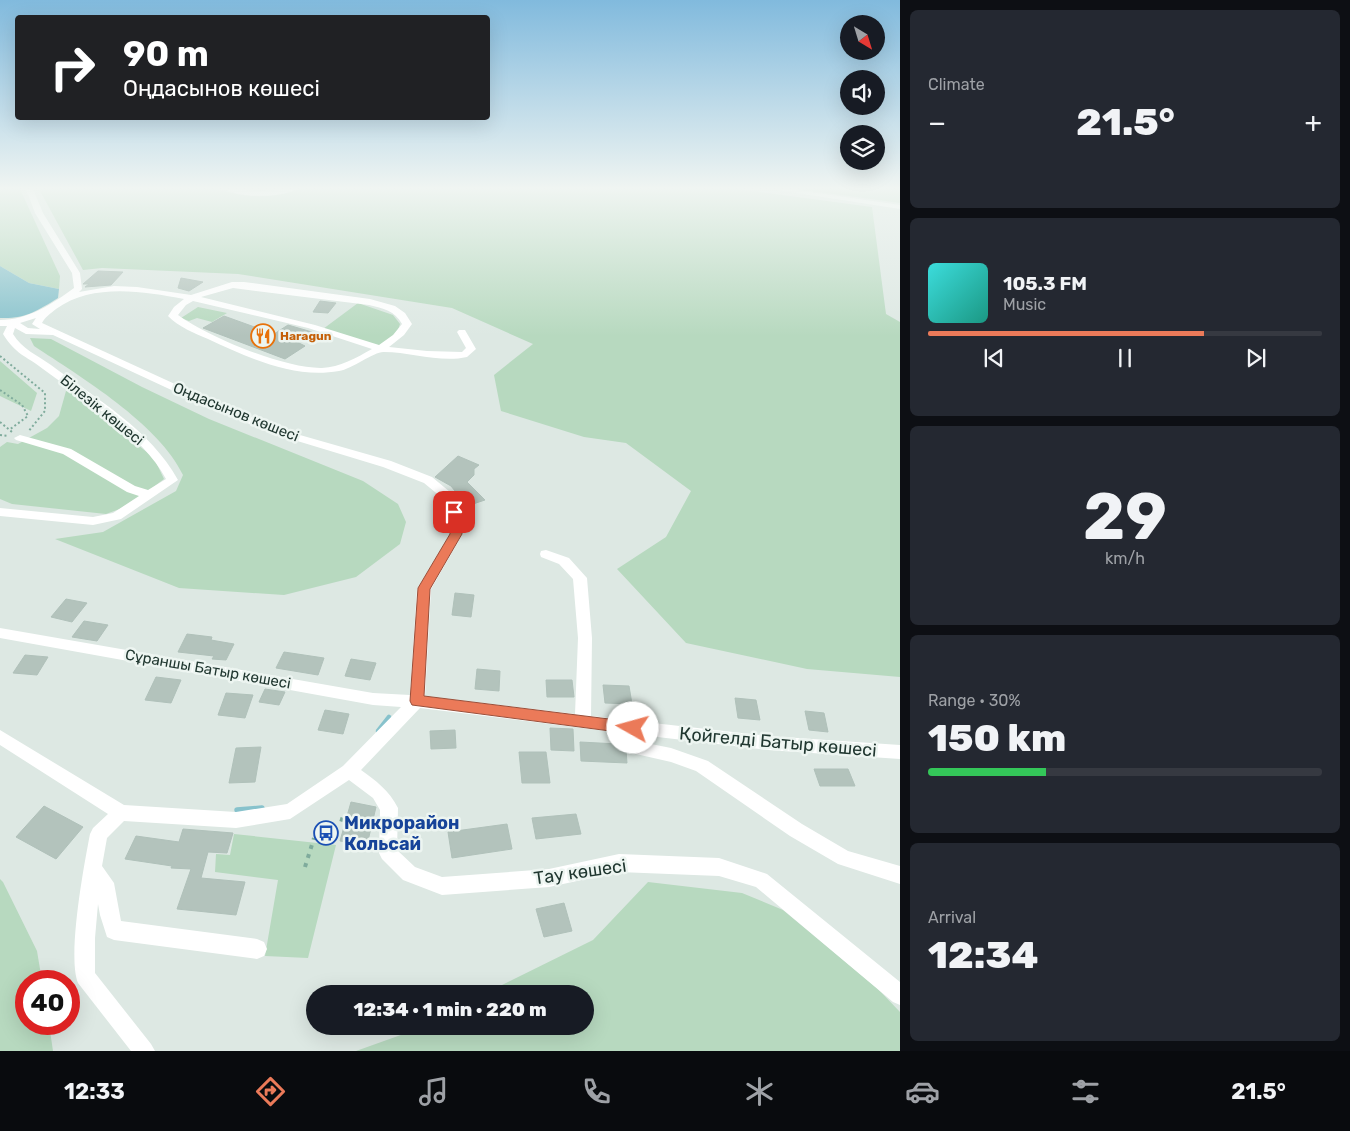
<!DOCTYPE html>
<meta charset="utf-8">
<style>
body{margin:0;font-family:Rubik,sans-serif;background:#242831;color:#f1f3f6;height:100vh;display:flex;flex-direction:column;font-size:19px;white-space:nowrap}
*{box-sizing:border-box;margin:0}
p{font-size:16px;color:#9ea1a6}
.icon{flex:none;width:28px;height:28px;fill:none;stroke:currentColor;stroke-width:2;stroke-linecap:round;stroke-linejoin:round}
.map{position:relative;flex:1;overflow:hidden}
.drawer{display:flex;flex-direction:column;gap:10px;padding:10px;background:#0d0f14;width:450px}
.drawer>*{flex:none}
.hud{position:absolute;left:15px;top:15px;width:475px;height:105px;border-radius:5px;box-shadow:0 5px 20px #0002;background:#202124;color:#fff;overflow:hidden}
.needle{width:32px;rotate:142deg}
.tools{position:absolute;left:840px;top:15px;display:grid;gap:10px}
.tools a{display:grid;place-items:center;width:45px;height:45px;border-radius:50%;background:#171b24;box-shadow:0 5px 20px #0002;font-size:25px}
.speed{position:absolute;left:15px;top:970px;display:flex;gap:10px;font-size:25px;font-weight:700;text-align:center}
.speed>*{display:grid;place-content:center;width:65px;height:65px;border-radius:50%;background:#171b24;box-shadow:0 5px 20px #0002;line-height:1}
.speed .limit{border:8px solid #d22;background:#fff;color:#111}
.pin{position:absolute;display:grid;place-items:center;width:42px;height:42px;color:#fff;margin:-21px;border-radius:10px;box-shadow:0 2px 8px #0006}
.me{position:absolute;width:55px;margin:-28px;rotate:277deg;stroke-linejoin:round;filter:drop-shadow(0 0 4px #0008)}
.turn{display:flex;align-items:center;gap:18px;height:105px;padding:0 25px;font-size:22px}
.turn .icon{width:65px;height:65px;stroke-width:2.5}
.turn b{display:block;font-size:35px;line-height:42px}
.big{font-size:38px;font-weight:800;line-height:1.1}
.drawer .card{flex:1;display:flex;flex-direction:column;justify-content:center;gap:8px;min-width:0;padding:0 18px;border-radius:8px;background:#242831}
.drawer .dial{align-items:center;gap:0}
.dial b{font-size:65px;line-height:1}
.song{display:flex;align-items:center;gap:15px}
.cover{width:60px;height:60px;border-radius:8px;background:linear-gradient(135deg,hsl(180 70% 55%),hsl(170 70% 35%))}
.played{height:5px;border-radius:2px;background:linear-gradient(90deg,#eb7a59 70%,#363941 70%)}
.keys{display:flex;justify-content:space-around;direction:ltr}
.heat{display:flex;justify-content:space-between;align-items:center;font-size:28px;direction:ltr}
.charge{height:8px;border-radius:4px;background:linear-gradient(90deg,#34c759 30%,#363941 0)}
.trip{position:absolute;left:306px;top:985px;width:288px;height:50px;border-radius:25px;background:#171b24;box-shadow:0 5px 20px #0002;font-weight:800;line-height:50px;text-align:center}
.dock{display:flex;height:80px;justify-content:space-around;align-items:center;background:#090b0e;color:#9ea1a6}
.dock .icon{width:35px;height:35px}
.dock .active{color:#eb7a59}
.dock b{font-size:22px;color:#f1f3f6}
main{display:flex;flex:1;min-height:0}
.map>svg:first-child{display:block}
.green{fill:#b7d9bf}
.water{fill:#87c2cc}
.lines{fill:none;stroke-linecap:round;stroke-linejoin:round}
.stream-far1{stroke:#87c2cc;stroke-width:4.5}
.stream{stroke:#87c2cc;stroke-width:5.5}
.building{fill:#b3c3bc;stroke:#b0c1ba}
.path-far1{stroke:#7fab9c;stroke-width:2;stroke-dasharray:2 2.5;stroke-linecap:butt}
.path{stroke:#7fab9c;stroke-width:4;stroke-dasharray:4 5.5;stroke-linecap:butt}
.minor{fill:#fff;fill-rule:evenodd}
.route{fill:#eb7a59;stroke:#994f3a}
.labels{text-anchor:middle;stroke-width:5;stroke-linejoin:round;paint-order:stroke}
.far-food-label{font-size:12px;font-weight:bold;fill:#c56008;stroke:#edf5f1;text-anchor:start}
.street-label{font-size:15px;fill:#203730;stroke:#edf5f1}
.near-street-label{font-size:18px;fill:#203730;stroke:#edf5f1}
.near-transit-label{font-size:18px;font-weight:bold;fill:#164399;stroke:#edf5f1;text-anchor:start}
</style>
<main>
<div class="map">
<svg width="900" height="1051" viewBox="0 0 900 1051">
<rect width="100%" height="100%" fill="#dde8e3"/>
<g class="green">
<path d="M 0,189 L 20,189 L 60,276 L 59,289 L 29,283 L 0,266 Z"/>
<path d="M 39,189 L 215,189 C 248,198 268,199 301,189 L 738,189 L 872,207 L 886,314 L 900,322 L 900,677 L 807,669 L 686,643 L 617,569 L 666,537 L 691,491 L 626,443 L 584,437 L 501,411 L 494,375 L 533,344 L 452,308 L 238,274 L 102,268 L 83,270 Z"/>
<path d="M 797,189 L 900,189 L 900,203 Z"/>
<path d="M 358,303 L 393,315 L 400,324 L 397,333 L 379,346 L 323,329 Z"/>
<path d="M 198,307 L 227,313 L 212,322 L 197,318 L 189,321 L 181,318 Z"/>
<path d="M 30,338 L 51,339 L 142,387 L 209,419 L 363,481 L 398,504 L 406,522 L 400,544 L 356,577 L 284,595 L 179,588 L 55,539 L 103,532 L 176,491 L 183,475 C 159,424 81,377 34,346 Z"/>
<path d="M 0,361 L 37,393 L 31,411 L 0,396 Z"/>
<path d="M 66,391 L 77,395 L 154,458 L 164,479 L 128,506 L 106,514 L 12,504 L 0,499 L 0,447 L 7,442 L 18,444 L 47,428 L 59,416 Z"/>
<path d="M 234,834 L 336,845 L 308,958 L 265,956 L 278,880 L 215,872 L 216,854 L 230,855 Z"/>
<path d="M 0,879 L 3,882 L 37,951 L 42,981 L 26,981 L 26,1024 L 49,1024 L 53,1051 L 0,1051 Z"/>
<path d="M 648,882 L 742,893 L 783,910 L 878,989 L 900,1012 L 900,1051 L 356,1051 L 426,1026 L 585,1026 L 585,994 L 484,994 L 593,940 Z"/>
</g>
<path class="water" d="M 0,266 L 29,283 L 59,289 L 58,298 C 37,311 25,319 0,318 Z"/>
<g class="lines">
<path class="stream-far1" d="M 378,731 L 389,717"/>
<path class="stream" d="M 237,810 L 262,808"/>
</g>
<g class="building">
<path d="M 98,271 L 123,272 L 111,285 L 85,287 L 89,284 L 83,284 Z"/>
<path d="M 181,278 L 203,282 L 189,291 L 178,288 Z"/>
<path d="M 320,301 L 336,303 L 328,313 L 313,312 Z"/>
<path d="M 224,316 L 274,334 L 288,325 L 312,332 L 297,342 L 305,346 L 285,359 L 203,328 Z"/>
<path d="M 458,456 L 479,465 L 474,469 L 474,475 L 467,482 L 485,500 L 467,506 L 451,486 L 435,477 Z"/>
<path d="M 455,593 L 474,595 L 471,617 L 452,615 Z"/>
<path d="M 66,599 L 87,603 L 72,622 L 51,617 Z"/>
<path d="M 84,621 L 108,625 L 97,641 L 72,637 Z"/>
<path d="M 187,634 L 212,637 L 211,640 L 234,644 L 226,660 L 212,659 L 214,656 L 178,652 Z"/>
<path d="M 284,652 L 324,658 L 318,675 L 276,668 Z"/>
<path d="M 25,655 L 48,657 L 37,675 L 13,673 Z"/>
<path d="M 351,659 L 376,663 L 370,680 L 345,676 Z"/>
<path d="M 477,669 L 500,671 L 499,691 L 475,689 Z"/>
<path d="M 156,677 L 181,680 L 171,703 L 145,700 Z"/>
<path d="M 546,680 L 572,680 L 574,697 L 547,697 Z"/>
<path d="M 603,685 L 629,686 L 632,704 L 605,703 Z"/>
<path d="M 265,689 L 285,692 L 279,705 L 259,702 Z"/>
<path d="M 226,693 L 253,695 L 245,718 L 218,715 Z"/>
<path d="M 735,698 L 756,700 L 760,720 L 738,718 Z"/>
<path d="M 325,710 L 349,714 L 343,734 L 318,730 Z"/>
<path d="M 805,711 L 824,713 L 828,732 L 809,730 Z"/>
<path d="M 550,728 L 573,729 L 574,751 L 551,750 Z"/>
<path d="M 455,730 L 456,748 L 431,749 L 430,731 Z"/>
<path d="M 580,742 L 618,744 L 626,750 L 627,763 L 581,761 Z"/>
<path d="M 261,747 L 255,782 L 229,783 L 236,748 Z"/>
<path d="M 519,752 L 546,752 L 550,783 L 522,783 Z"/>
<path d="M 814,769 L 848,769 L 855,786 L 820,786 Z"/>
<path d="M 351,802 L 376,807 L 367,845 L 340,841 Z"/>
<path d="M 44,806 L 83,827 L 56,859 L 16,837 Z"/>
<path d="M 576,814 L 581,834 L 536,839 L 532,818 Z"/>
<path d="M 507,824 L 512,849 L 452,858 L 448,832 Z"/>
<path d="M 183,829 L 233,833 L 227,853 L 208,852 L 201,878 L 245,882 L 236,915 L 177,909 L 191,869 L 171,868 L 172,866 L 125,859 L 136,836 L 179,842 Z"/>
<path d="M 564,903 L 572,931 L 544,937 L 536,909 Z"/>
</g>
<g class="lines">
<g class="path-far1">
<path d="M 0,356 L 45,393 L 45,411 L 28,432"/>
<path d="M 0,390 L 22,405 L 28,416 L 9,430"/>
<path d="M 0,422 L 12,432"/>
<path d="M 0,435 L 8,436"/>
</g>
<g class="path">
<path d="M 340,819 L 343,820"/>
<path d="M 305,867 L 314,838"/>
</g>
<g class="minor">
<path d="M 26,189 L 33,189 L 43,213 L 80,273 L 82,289 L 79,292 L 114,286 L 137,287 L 191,295 L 232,282 L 244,282 L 370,299 L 395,306 L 405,313 L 412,324 L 404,335 L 389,347 L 427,351 L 462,352 L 466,348 L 457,332 L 459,330 L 465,330 L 476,349 L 467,357 C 440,363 411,352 384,352 C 375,351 352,369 339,371 C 293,379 249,358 208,339 C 194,333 179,327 168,316 L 174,307 L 184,299 C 142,291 92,283 56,309 C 50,314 45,317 42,323 L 201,396 L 279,429 L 391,461 L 432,477 L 450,492 L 462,516 L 462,535 L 431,589 L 425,696 L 575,714 L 578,638 L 573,579 L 559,564 L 541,557 L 540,554 L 541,551 L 546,550 L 569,558 L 587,578 L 592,638 L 591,716 L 768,736 L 900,745 L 900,759 L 768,750 L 632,734 L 646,743 L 671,748 L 708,761 L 802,824 L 848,851 L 900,866 L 900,884 L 838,864 L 790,836 L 696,771 L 671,762 L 636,754 L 619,743 L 615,732 L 420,708 L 361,770 C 376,781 389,790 398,808 L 397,850 L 415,867 L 442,877 L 549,869 L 619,854 L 719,858 L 767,874 L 900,982 L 900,1005 L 893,1002 L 756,887 L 719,876 L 619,872 L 549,887 L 442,895 L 403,880 L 382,859 L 379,853 L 380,810 L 373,798 L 349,780 L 290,819 L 236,828 L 124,821 L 107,838 L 102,866 L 114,883 L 121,921 L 257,939 L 264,942 L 267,949 L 264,956 L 257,959 L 114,940 L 107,937 L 100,915 L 98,904 L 95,938 L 95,973 L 151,1044 L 155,1051 L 131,1051 L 78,983 C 67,956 84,865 90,834 L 93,828 L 108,814 L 0,745 L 0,730 L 124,805 L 236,812 L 287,804 L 343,766 L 401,707 L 373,705 L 0,638 L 0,628 L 373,693 L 410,695 L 417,589 L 450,535 L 450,516 L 441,497 L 424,483 L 383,467 L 271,433 L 193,400 L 53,335 L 26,334 L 15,328 L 13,334 C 22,349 37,355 51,365 C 95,398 151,430 178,480 L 121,519 L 93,525 L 0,516 L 0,508 L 93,517 L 113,513 L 139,496 L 127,492 L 63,454 L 16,440 L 14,438 L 20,435 L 71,449 L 135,486 L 148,490 L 166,479 C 143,435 82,398 43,369 C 25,355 16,355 3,334 L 7,326 L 0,326 L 0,320 C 28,320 52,304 74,288 L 72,273 L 35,213 ZM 233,288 L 369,305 C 383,308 395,311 402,324 L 393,335 L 379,345 L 315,325 L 201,297 ZM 193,301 L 308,328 L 372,349 C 356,358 340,367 322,368 C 285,369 208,337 178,315 L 186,305 ZM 36,318 L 32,324 L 40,329 L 28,328 L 20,323 Z"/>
<path d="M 225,189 L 261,191 L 297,189 C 282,198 240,198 225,189 Z"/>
<path d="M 771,189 L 790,189 L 900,205 L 900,209 Z"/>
</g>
</g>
<linearGradient id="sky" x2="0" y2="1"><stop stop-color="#81badd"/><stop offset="0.56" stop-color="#f0f5f2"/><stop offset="1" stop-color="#f0f5f2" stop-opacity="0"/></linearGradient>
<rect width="900" height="336" fill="url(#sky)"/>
<path class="route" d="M 454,508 L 458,509 L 461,516 L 462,534 L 430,589 L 424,696 L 633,722 L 638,724 L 640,728 L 638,732 L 633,734 L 412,705 L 410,701 L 418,588 L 450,534 L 450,516 L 448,512 Z"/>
<defs>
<g id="restaurant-ring" transform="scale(1.25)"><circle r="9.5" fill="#edf5f1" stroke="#e8710a" stroke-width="1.5"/><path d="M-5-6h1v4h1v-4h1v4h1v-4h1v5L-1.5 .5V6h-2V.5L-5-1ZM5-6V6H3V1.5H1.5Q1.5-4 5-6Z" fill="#e8710a"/></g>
<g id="bus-ring" transform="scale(1.25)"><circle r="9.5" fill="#edf5f1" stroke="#1a4fb4" stroke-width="1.5"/><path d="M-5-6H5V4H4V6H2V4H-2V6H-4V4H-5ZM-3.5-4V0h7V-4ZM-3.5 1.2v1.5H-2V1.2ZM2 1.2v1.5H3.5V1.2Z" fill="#1a4fb4"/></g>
</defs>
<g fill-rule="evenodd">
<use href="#restaurant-ring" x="263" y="336"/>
<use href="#bus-ring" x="326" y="833"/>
</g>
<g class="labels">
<g class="far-food-label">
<text x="280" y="340">Haragun</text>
</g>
<g class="street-label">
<text transform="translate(102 410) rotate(39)" y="5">Білезік көшесі</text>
<text transform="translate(236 412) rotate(22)" y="5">Оңдасынов көшесі</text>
<text transform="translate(208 669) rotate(10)" y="5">Сұраншы Батыр көшесі</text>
</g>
<g class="near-street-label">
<text transform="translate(778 742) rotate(5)" y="6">Қойгелді Батыр көшесі</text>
<text transform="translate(580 872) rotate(-8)" y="6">Тау көшесі</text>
</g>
<g class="near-transit-label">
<text x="344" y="829">Микрорайон<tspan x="344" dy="21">Кольсай</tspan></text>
</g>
</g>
</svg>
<div class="tools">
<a><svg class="needle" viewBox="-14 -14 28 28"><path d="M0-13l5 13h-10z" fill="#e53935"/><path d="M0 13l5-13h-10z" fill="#9ea1a6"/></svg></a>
<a><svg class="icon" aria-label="sound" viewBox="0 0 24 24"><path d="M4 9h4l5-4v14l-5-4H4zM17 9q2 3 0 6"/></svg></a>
<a><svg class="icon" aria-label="layers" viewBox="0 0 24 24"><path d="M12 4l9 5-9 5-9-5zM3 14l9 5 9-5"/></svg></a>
</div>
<div class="speed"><div class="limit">40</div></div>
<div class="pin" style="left:454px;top:512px;background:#d93025"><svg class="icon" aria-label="arrive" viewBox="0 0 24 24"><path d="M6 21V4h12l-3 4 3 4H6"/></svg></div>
<svg class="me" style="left:633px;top:728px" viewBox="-20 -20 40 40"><circle r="19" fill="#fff"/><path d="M0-13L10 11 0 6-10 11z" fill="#eb7a59"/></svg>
<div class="trip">12:34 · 1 min · 220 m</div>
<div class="hud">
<div class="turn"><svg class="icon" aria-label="right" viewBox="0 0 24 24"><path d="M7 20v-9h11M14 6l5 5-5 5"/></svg><div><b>90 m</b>Оңдасынов көшесі</div></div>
</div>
</div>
<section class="drawer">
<div class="card"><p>Climate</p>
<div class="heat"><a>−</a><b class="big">21.5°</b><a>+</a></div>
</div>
<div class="card">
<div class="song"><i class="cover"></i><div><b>105.3 FM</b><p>Music</p></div></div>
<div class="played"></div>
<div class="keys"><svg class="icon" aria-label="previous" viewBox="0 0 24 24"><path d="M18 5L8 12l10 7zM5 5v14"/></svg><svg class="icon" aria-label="pause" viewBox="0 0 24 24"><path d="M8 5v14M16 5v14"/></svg><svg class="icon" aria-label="next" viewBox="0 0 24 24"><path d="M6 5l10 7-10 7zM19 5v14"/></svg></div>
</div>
<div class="card dial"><b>29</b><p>km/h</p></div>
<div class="card"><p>Range · 30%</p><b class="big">150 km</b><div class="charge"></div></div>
<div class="card"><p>Arrival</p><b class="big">12:34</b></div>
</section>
</main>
<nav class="dock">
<b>12:33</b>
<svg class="icon active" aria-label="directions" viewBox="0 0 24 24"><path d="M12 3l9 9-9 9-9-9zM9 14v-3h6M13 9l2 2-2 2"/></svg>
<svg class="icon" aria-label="music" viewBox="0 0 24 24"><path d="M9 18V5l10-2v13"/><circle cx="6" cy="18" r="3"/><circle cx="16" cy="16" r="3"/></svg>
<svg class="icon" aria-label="phone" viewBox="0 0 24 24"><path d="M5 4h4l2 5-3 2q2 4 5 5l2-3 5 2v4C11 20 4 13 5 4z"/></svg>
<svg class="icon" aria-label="climate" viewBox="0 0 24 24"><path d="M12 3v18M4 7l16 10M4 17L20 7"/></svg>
<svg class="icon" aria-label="car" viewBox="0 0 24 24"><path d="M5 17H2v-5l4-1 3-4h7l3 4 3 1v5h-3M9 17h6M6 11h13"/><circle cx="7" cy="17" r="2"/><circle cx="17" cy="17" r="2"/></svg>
<svg class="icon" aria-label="filters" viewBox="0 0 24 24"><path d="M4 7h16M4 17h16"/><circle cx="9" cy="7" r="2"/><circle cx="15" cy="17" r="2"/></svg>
<b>21.5°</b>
</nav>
